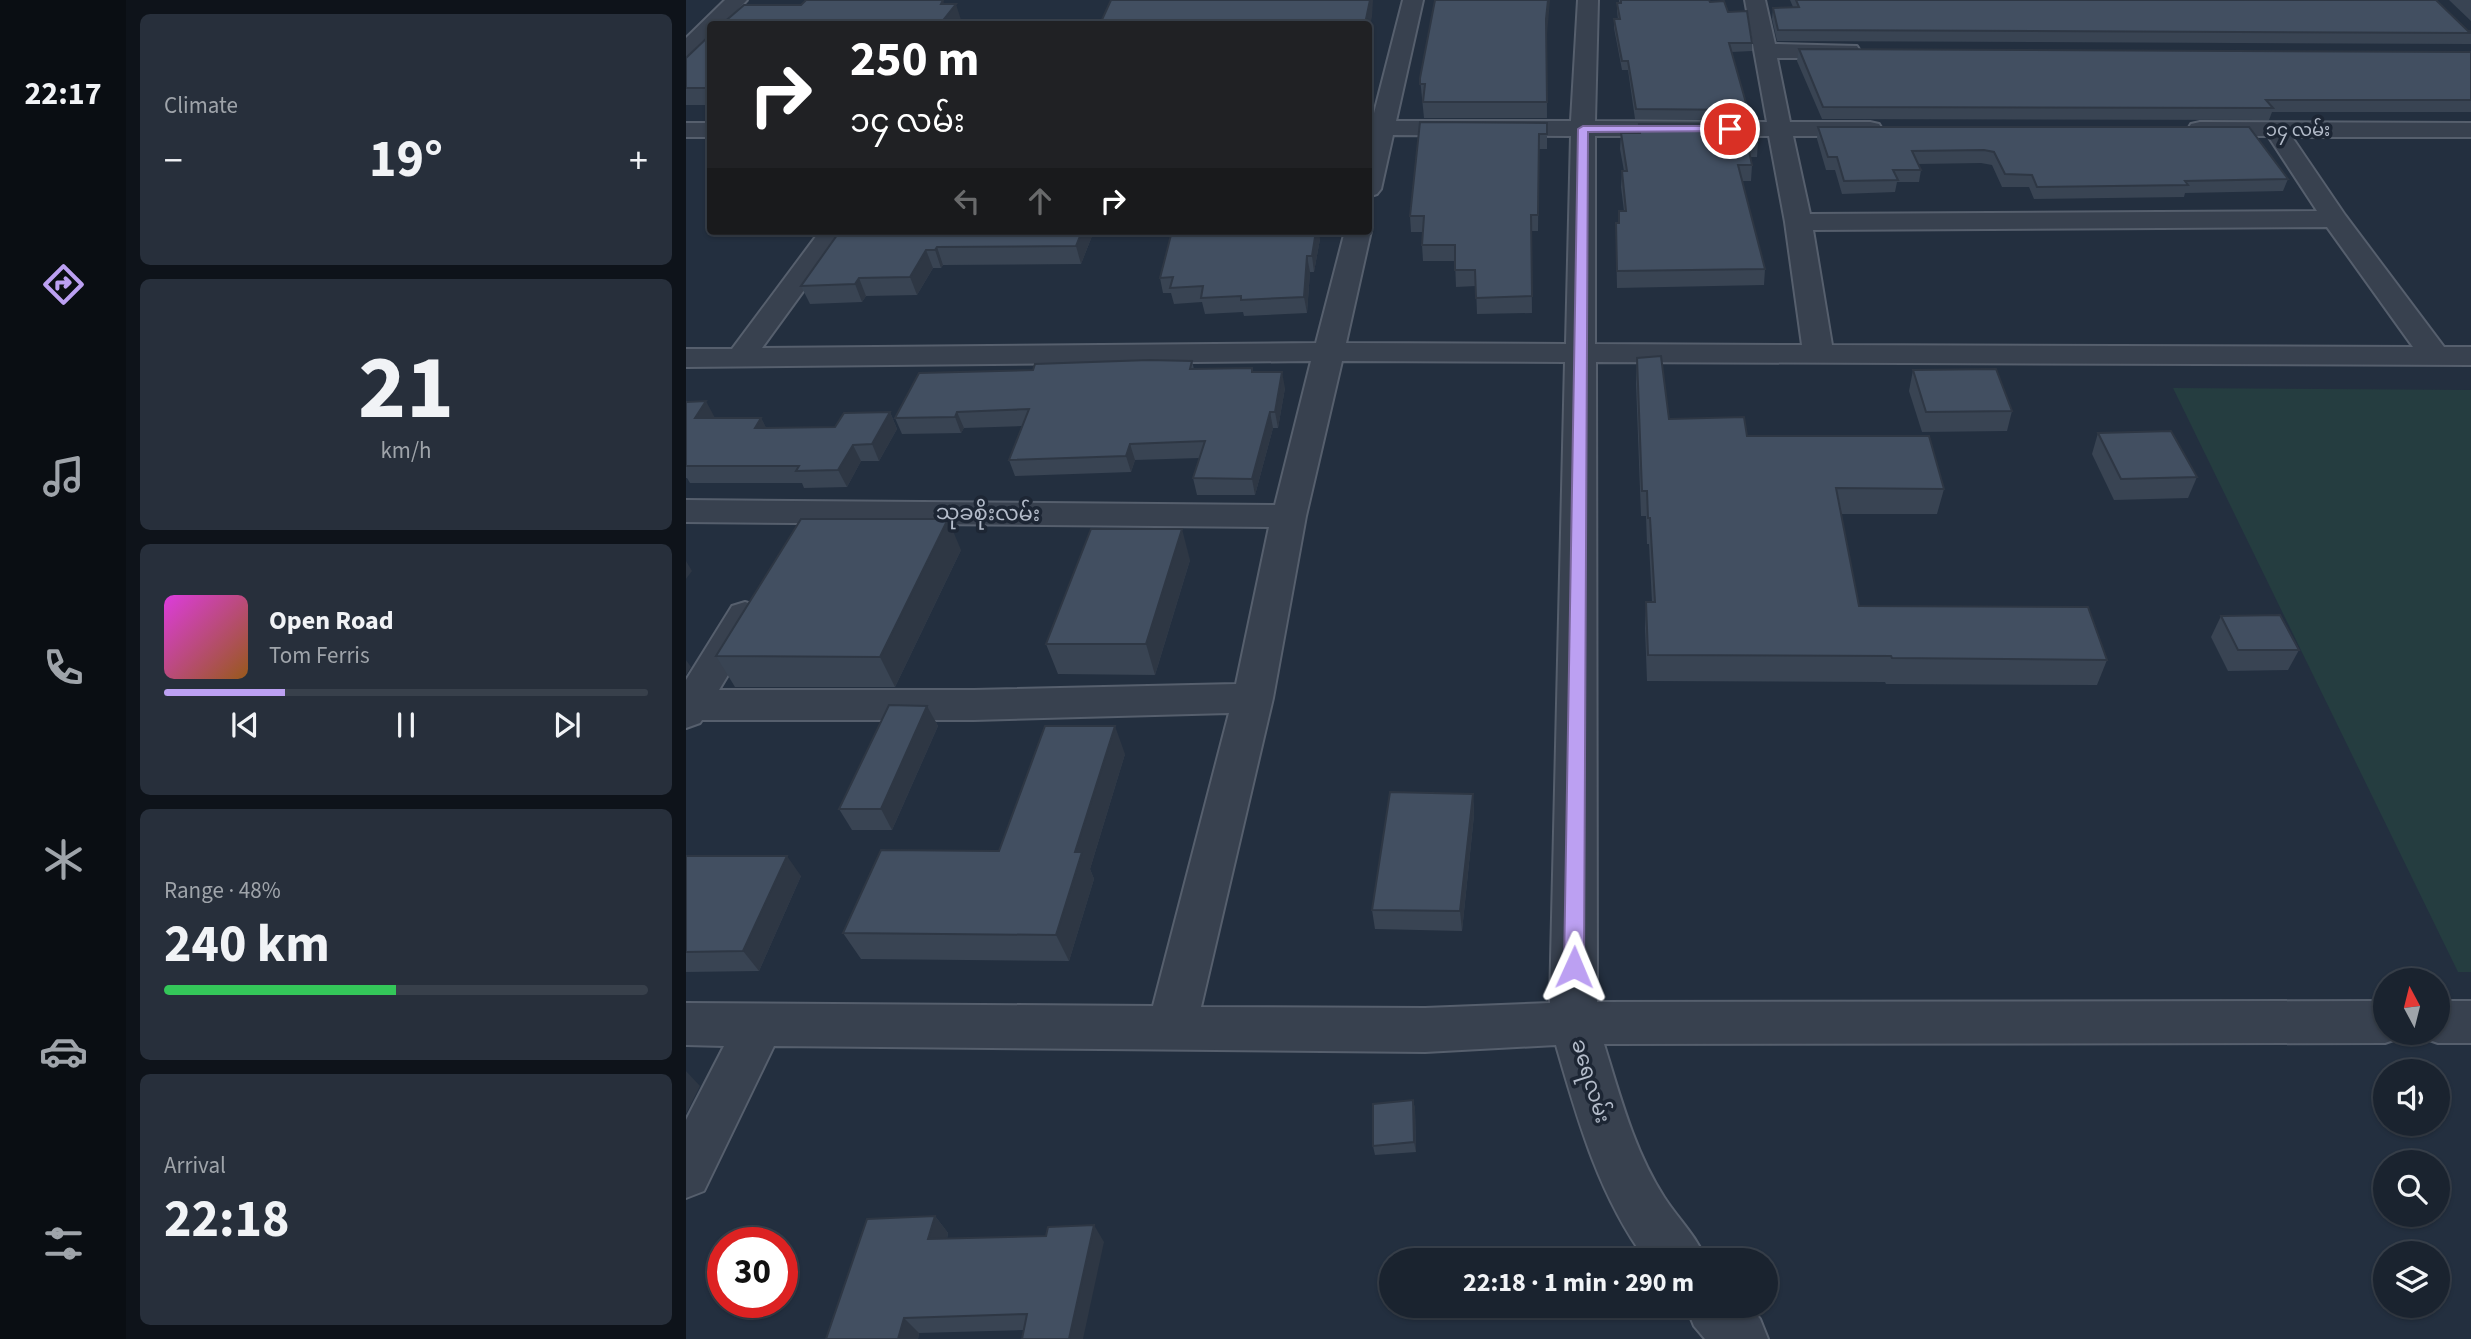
<!DOCTYPE html>
<meta charset="utf-8">
<style>
body{margin:0;font-family:"Source Sans 3","Noto Sans Myanmar",sans-serif;background:#272f3b;color:#f1f3f6;height:100vh;display:flex;flex-direction:column;font-size:26px;white-space:nowrap}
*{box-sizing:border-box;margin:0}
p{font-size:23px;color:#9fa4aa}
.icon{flex:none;width:38px;height:38px;fill:none;stroke:currentColor;stroke-width:2;stroke-linecap:round;stroke-linejoin:round}
.map{position:relative;flex:1;overflow:hidden}
.panel{display:flex;flex-direction:column;gap:14px;padding:14px;background:#0e131a;width:560px}
.panel>*{flex:none}
.guide{position:absolute;left:21px;top:21px;width:665px;height:214px;border-radius:7px;box-shadow:0 2px 5px #0004,0 0 0 2px #38404b;background:#202124;color:#fff;overflow:hidden}
.needle{width:46px;rotate:353deg}
.tools{position:absolute;left:1687px;top:968px;display:grid;gap:14px}
.tools a{display:grid;place-items:center;width:77px;height:77px;border-radius:50%;background:#1a232f;box-shadow:0 2px 5px #0004,0 0 0 2px #38404b;font-size:35px}
.speed{position:absolute;left:21px;top:1227px;display:flex;gap:14px;font-size:35px;font-weight:700;text-align:center}
.speed>*{display:grid;place-content:center;width:91px;height:91px;border-radius:50%;background:#1a232f;box-shadow:0 2px 5px #0004,0 0 0 2px #38404b;line-height:1}
.speed .limit{border:10px solid #d22;background:#fff;color:#111}
.pin{position:absolute;display:grid;place-items:center;width:60px;height:60px;color:#fff;margin:-30px;border:4px solid #fff;border-radius:50%;box-shadow:0 2px 7px #0007}
.me{position:absolute;width:77px;margin:-38px;rotate:1deg;stroke-linejoin:round;filter:drop-shadow(0 0 5px #0008)}
.turn{display:flex;align-items:center;gap:24px;height:147px;padding:0 28px;font-size:32px}
.turn .icon{width:91px;height:91px;stroke-width:2.5}
.turn b{display:block;font-size:49px;line-height:60px}
.lanes{display:flex;align-items:center;height:66px;padding:0 28px;background:#0003;justify-content:center;gap:35px;direction:ltr}
.lanes .off{opacity:.35}
.big{font-size:52px;font-weight:700;line-height:1.1}
.panel .widget{flex:1;display:flex;flex-direction:column;justify-content:center;gap:10px;min-width:0;padding:0 24px;border-radius:10px;background:#272f3b}
.panel .dial{align-items:center;gap:0}
.dial b{font-size:91px;line-height:1}
.song{display:flex;align-items:center;gap:21px}
.cover{width:84px;height:84px;border-radius:10px;background:linear-gradient(135deg,hsl(300 70% 55%),hsl(30 70% 35%))}
.played{height:7px;border-radius:4px;background:linear-gradient(90deg,#bca0f2 25%,#38404b 25%)}
.keys{display:flex;justify-content:space-around;direction:ltr}
.heat{display:flex;justify-content:space-between;align-items:center;font-size:38px;direction:ltr}
.charge{height:10px;border-radius:5px;background:linear-gradient(90deg,#34c759 48%,#38404b 0)}
.trip{position:absolute;left:693px;top:1248px;width:399px;height:70px;border-radius:35px;background:#1a232f;box-shadow:0 2px 5px #0004,0 0 0 2px #38404b;font-weight:700;line-height:70px;text-align:center}
main{display:flex;flex:1;min-height:0}
.menu{display:flex;flex-direction:column;width:126px;justify-content:space-around;align-items:center;background:#0a0e13;color:#9fa4aa}
.menu .icon{width:49px;height:49px}
.menu .selected{color:#bca0f2}
.menu b{font-size:32px;color:#f1f3f6}
.map>svg:first-child{display:block}
.green{fill:#253d40}
.lines{fill:none;stroke-linecap:round;stroke-linejoin:round}
.minor-casing{stroke:#565f6d;stroke-width:4}
.minor{fill:#38414f;fill-rule:evenodd}
.wall{fill:#394453}
.shaded-wall{fill:#2e3744}
.building{fill:#424f61;stroke:#2e3744;stroke-width:2}
.route{fill:#bca0f2;stroke:#7a689d;stroke-width:2}
.labels{text-anchor:middle;stroke-width:7;stroke-linejoin:round;paint-order:stroke}
.far-street-label{font-size:18px;fill:#b4bcca;stroke:#1d2634}
.street-label{font-size:21px;fill:#b4bcca;stroke:#1d2634}
</style>
<main>
<nav class="menu">
<b>22:17</b>
<svg class="icon selected" aria-label="directions" viewBox="0 0 24 24"><path d="M12 3l9 9-9 9-9-9zM9 14v-3h6M13 9l2 2-2 2"/></svg>
<svg class="icon" aria-label="music" viewBox="0 0 24 24"><path d="M9 18V5l10-2v13"/><circle cx="6" cy="18" r="3"/><circle cx="16" cy="16" r="3"/></svg>
<svg class="icon" aria-label="phone" viewBox="0 0 24 24"><path d="M5 4h4l2 5-3 2q2 4 5 5l2-3 5 2v4C11 20 4 13 5 4z"/></svg>
<svg class="icon" aria-label="climate" viewBox="0 0 24 24"><path d="M12 3v18M4 7l16 10M4 17L20 7"/></svg>
<svg class="icon" aria-label="car" viewBox="0 0 24 24"><path d="M5 17H2v-5l4-1 3-4h7l3 4 3 1v5h-3M9 17h6M6 11h13"/><circle cx="7" cy="17" r="2"/><circle cx="17" cy="17" r="2"/></svg>
<svg class="icon" aria-label="filters" viewBox="0 0 24 24"><path d="M4 7h16M4 17h16"/><circle cx="9" cy="7" r="2"/><circle cx="15" cy="17" r="2"/></svg>
</nav>
<section class="panel">
<div class="widget"><p>Climate</p>
<div class="heat"><a>−</a><b class="big">19°</b><a>+</a></div>
</div>
<div class="widget dial"><b>21</b><p>km/h</p></div>
<div class="widget">
<div class="song"><i class="cover"></i><div><b>Open Road</b><p>Tom Ferris</p></div></div>
<div class="played"></div>
<div class="keys"><svg class="icon" aria-label="previous" viewBox="0 0 24 24"><path d="M18 5L8 12l10 7zM5 5v14"/></svg><svg class="icon" aria-label="pause" viewBox="0 0 24 24"><path d="M8 5v14M16 5v14"/></svg><svg class="icon" aria-label="next" viewBox="0 0 24 24"><path d="M6 5l10 7-10 7zM19 5v14"/></svg></div>
</div>
<div class="widget"><p>Range · 48%</p><b class="big">240 km</b><div class="charge"></div></div>
<div class="widget"><p>Arrival</p><b class="big">22:18</b></div>
</section>
<div class="map">
<svg width="1785" height="1339" viewBox="0 0 1785 1339">
<rect width="100%" height="100%" fill="#232f3f"/>
<path class="green" d="M 1487,388 L 1785,390 L 1785,972 L 1772,972 Z"/>
<g class="lines">
<g class="minor-casing">
<g id="minor">
<path d="M 39,0 L 61,0 L 38,24 L 24,24 L 24,38 L 8,55 L 0,57 L 0,38 Z"/>
<path d="M 717,0 L 737,0 L 710,121 L 885,121 L 892,0 L 912,0 L 909,121 L 1081,122 L 1059,0 L 1079,0 L 1089,44 L 1171,46 L 1174,51 L 1171,56 L 1163,58 L 1091,58 L 1104,122 L 1184,122 L 1193,124 L 1196,129 L 1193,134 L 1184,136 L 1107,136 L 1124,214 L 1631,211 L 1582,136 L 1514,136 L 1505,134 L 1502,129 L 1505,124 L 1514,122 L 1785,123 L 1785,137 L 1606,137 L 1659,215 L 1758,347 L 1785,347 L 1785,365 L 910,362 L 911,1002 L 1699,1001 L 1699,1032 L 1718,1032 L 1716,1037 L 1699,1043 L 918,1044 C 934,1096 948,1150 978,1197 C 992,1219 1010,1235 1020,1260 L 960,1260 C 913,1196 892,1121 870,1045 L 739,1052 L 88,1046 L 18,1191 L 0,1198 L 0,1120 L 38,1046 L 0,1045 L 0,1003 L 467,1006 L 543,713 L 288,720 L 16,720 L 14,723 L 0,728 L 0,680 L 46,606 L 59,602 L 72,606 L 78,615 L 33,690 L 288,690 L 550,684 L 583,527 L 0,522 L 0,500 L 589,505 L 625,361 L 0,367 L 0,349 L 46,349 L 134,231 L 161,231 L 76,348 L 630,343 L 659,231 L 682,231 L 682,227 L 685,231 L 660,343 L 880,344 L 885,136 L 707,135 L 695,189 L 691,194 L 682,197 L 682,121 L 686,121 ZM 909,136 L 1083,136 L 1099,222 L 1116,345 L 909,344 ZM 1641,227 L 1727,347 L 1146,345 L 1127,230 ZM 656,361 L 879,362 L 864,1003 L 739,1008 L 515,1007 L 587,698 L 620,516 Z"/>
<rect x="0" y="123" width="24" height="14"/>
<path d="M 1752,1001 L 1785,1001 L 1785,1043 L 1752,1043 L 1735,1037 L 1733,1032 L 1752,1032 Z"/>
<path d="M 1000,1306 L 1063,1306 L 1074,1319 L 1082,1339 L 1019,1339 L 1008,1326 Z"/>
</g>
</g>
<use href="#minor" class="minor"/>
</g>
<g class="wall">
<path d="M 933,0 L 1023,0 L 1024,2 L 1042,12 L 1066,43 L 1066,51 L 1046,52 L 1062,110 L 1061,119 L 949,119 L 942,70 L 936,70 L 928,28 L 928,19 L 932,19 L 931,11 L 931,3 L 933,3 Z"/>
<path d="M 1104,0 L 1750,0 L 1782,31 L 1785,31 L 1785,44 L 1091,41 L 1086,19 L 1087,8 L 1107,7 Z"/>
<path d="M 1763,0 L 1785,0 L 1785,21 Z"/>
<path d="M 24,35 L 24,105 L 0,105 L 0,58 Z"/>
<path d="M 861,35 L 861,118 L 738,118 L 734,78 Z"/>
<path d="M 1113,49 L 1785,52 L 1785,112 L 1586,112 L 1583,120 L 1136,119 L 1111,61 Z"/>
<path d="M 861,123 L 861,149 L 853,149 L 852,231 L 845,231 L 846,313 L 791,314 L 790,286 L 770,287 L 769,261 L 737,261 L 736,245 L 737,232 L 725,232 L 724,216 Z"/>
<path d="M 953,124 L 1072,141 L 1071,157 L 1064,157 L 1066,165 L 1065,181 L 1056,181 L 1079,269 L 1078,285 L 931,288 L 930,239 L 932,223 L 938,211 L 935,187 L 936,171 L 938,171 L 934,149 L 935,133 L 953,133 Z"/>
<path d="M 1132,127 L 1602,179 L 1597,191 L 1499,193 L 1498,197 L 1348,199 L 1343,187 L 1316,187 L 1306,165 L 1295,163 L 1232,164 L 1235,170 L 1233,182 L 1211,182 L 1209,192 L 1156,194 L 1149,170 L 1140,170 L 1131,139 Z"/>
<path d="M 154,231 L 408,231 L 395,264 L 257,265 L 255,268 L 247,268 L 231,295 L 180,296 L 176,302 L 124,304 L 115,286 Z"/>
<path d="M 634,239 L 628,272 L 624,272 L 621,313 L 558,316 L 557,312 L 519,314 L 516,302 L 488,304 L 485,293 L 477,293 L 474,278 Z"/>
<path d="M 951,358 L 983,419 L 1061,436 L 1258,489 L 1251,514 L 1155,514 L 1173,606 L 1421,660 L 1411,685 L 1200,684 L 1199,682 L 961,681 L 959,628 L 960,602 L 966,602 L 963,544 L 961,544 L 960,516 L 955,516 L 950,383 Z"/>
<path d="M 506,361 L 508,369 L 566,368 L 567,372 L 599,388 L 592,428 L 587,428 L 569,495 L 511,495 L 507,478 L 513,458 L 449,460 L 445,472 L 329,476 L 323,460 L 336,426 L 278,428 L 275,433 L 216,434 L 209,418 L 347,370 Z"/>
<path d="M 1227,370 L 1326,411 L 1321,431 L 1236,432 L 1223,391 Z"/>
<path d="M 0,402 L 29,418 L 75,418 L 80,428 L 149,427 L 204,412 L 211,429 L 193,461 L 175,461 L 161,487 L 118,488 L 116,483 L 4,483 L 1,478 L 0,478 Z"/>
<path d="M 1412,433 L 1511,477 L 1502,498 L 1428,500 L 1406,454 Z"/>
<path d="M 275,550 L 209,687 L 49,687 L 30,656 Z"/>
<path d="M 504,560 L 469,675 L 372,674 L 360,644 Z"/>
<path d="M 1535,616 L 1613,650 L 1602,670 L 1542,671 L 1525,637 Z"/>
<path d="M 241,706 L 252,726 L 206,830 L 166,830 L 153,809 Z"/>
<path d="M 439,754 L 404,869 L 408,879 L 383,961 L 175,959 L 157,933 L 313,851 Z"/>
<path d="M 787,794 L 788,815 L 776,931 L 689,929 L 686,910 Z"/>
<path d="M 0,856 L 115,876 L 73,971 L 0,972 Z"/>
<path d="M 727,1100 L 729,1109 L 730,1152 L 689,1155 L 687,1146 Z"/>
<path d="M 249,1216 L 262,1233 L 261,1239 L 418,1242 L 338,1330 L 233,1333 L 232,1339 L 140,1339 Z"/>
</g>
<g class="shaded-wall">
<path d="M 257,0 L 262,15 L 270,4 L 275,20 L 271,24 L 254,24 L 255,4 Z"/>
<path d="M 684,0 L 687,0 L 686,17 L 682,33 L 682,24 L 679,24 Z"/>
<path d="M 862,0 L 864,0 L 861,35 L 861,118 L 860,19 Z"/>
<path d="M 396,231 L 408,231 L 395,264 L 390,246 Z"/>
<path d="M 630,231 L 633,231 L 634,239 L 628,272 L 626,256 Z"/>
<path d="M 251,247 L 257,265 L 255,268 L 249,250 Z"/>
<path d="M 240,250 L 247,268 L 231,295 L 224,277 Z"/>
<path d="M 621,256 L 624,272 L 621,313 L 618,297 Z"/>
<path d="M 173,278 L 180,296 L 176,302 L 169,284 Z"/>
<path d="M 596,372 L 599,388 L 592,428 L 589,412 Z"/>
<path d="M 20,401 L 29,418 L 9,418 Z"/>
<path d="M 204,412 L 211,429 L 193,461 L 186,444 Z"/>
<path d="M 271,412 L 278,428 L 275,433 L 269,417 Z"/>
<path d="M 584,412 L 587,428 L 569,495 L 566,479 Z"/>
<path d="M 75,418 L 84,435 L 69,428 Z"/>
<path d="M 444,444 L 449,460 L 445,472 L 440,456 Z"/>
<path d="M 167,445 L 175,461 L 161,487 L 152,470 Z"/>
<path d="M 262,519 L 275,550 L 209,687 L 194,657 Z"/>
<path d="M 496,529 L 504,560 L 469,675 L 460,644 Z"/>
<path d="M 0,561 L 6,571 L 0,579 Z"/>
<path d="M 0,660 L 5,667 L 0,675 Z"/>
<path d="M 241,706 L 252,726 L 206,830 L 195,809 Z"/>
<path d="M 429,726 L 439,754 L 404,869 L 408,879 L 383,961 L 370,935 L 389,852 Z"/>
<path d="M 787,794 L 788,815 L 776,931 L 774,911 Z"/>
<path d="M 101,856 L 115,876 L 73,971 L 57,951 Z"/>
<path d="M 0,1071 L 14,1086 L 0,1114 Z"/>
<path d="M 727,1100 L 729,1109 L 730,1152 L 728,1142 Z"/>
<path d="M 249,1216 L 262,1233 L 256,1256 L 242,1239 Z"/>
<path d="M 408,1225 L 418,1242 L 397,1339 L 383,1339 Z"/>
<path d="M 218,1318 L 233,1333 L 232,1339 L 212,1339 Z"/>
</g>
<g class="building">
<path d="M 120,0 L 257,0 L 255,4 L 270,4 L 254,24 L 36,24 L 58,5 L 115,5 Z"/>
<path d="M 425,0 L 684,0 L 679,24 L 414,24 Z"/>
<path d="M 749,0 L 862,0 L 860,19 L 861,102 L 737,102 L 739,84 L 734,84 L 734,78 Z"/>
<path d="M 935,0 L 1023,0 L 1024,2 L 1038,1 L 1042,12 L 1061,11 L 1066,43 L 1043,43 L 1062,110 L 950,109 L 942,61 L 936,61 L 928,19 L 934,19 L 931,3 L 935,3 Z"/>
<path d="M 1110,0 L 1750,0 L 1782,31 L 1785,31 L 1785,33 L 1092,30 L 1087,8 L 1113,7 Z"/>
<path d="M 24,35 L 24,88 L 0,88 L 0,58 Z"/>
<path d="M 1113,49 L 1785,52 L 1785,100 L 1580,100 L 1587,108 L 1137,107 Z"/>
<path d="M 734,122 L 861,123 L 861,134 L 853,134 L 852,215 L 845,215 L 846,296 L 790,298 L 789,270 L 769,270 L 769,245 L 736,245 L 738,216 L 724,216 Z"/>
<path d="M 953,124 L 1068,124 L 1072,141 L 1061,142 L 1066,165 L 1052,165 L 1079,269 L 931,271 L 930,223 L 933,223 L 933,211 L 940,211 L 936,171 L 941,171 L 935,133 L 954,133 Z"/>
<path d="M 1132,127 L 1563,127 L 1602,179 L 1499,181 L 1502,185 L 1351,187 L 1346,175 L 1319,174 L 1308,152 L 1298,150 L 1226,151 L 1235,170 L 1207,170 L 1212,180 L 1158,181 L 1151,157 L 1142,157 Z"/>
<path d="M 154,231 L 396,231 L 390,246 L 251,247 L 249,250 L 240,250 L 224,277 L 173,278 L 169,284 L 115,286 Z"/>
<path d="M 486,231 L 630,231 L 626,256 L 621,256 L 618,297 L 555,300 L 555,296 L 515,298 L 517,286 L 484,288 L 487,277 L 474,278 Z"/>
<path d="M 975,356 L 983,419 L 1058,417 L 1061,436 L 1243,436 L 1258,489 L 1150,488 L 1173,606 L 1402,607 L 1421,660 L 1206,658 L 1205,656 L 962,655 L 960,602 L 969,602 L 964,518 L 962,518 L 961,491 L 956,491 L 951,358 Z"/>
<path d="M 463,360 L 506,361 L 504,369 L 566,368 L 566,372 L 596,372 L 589,412 L 584,412 L 566,479 L 507,478 L 519,441 L 444,444 L 440,456 L 323,460 L 343,409 L 271,412 L 269,417 L 209,418 L 233,373 L 347,370 L 349,364 Z"/>
<path d="M 1310,369 L 1326,411 L 1240,412 L 1227,370 Z"/>
<path d="M 20,401 L 9,418 L 75,418 L 69,428 L 149,427 L 158,413 L 204,412 L 186,444 L 167,445 L 152,470 L 110,471 L 113,466 L 0,466 L 0,402 Z"/>
<path d="M 1485,431 L 1511,477 L 1435,479 L 1412,433 Z"/>
<path d="M 115,519 L 262,519 L 194,657 L 30,656 Z"/>
<path d="M 405,529 L 496,529 L 460,644 L 360,644 Z"/>
<path d="M 1594,615 L 1613,650 L 1552,650 L 1535,616 Z"/>
<path d="M 203,705 L 241,706 L 195,809 L 153,809 Z"/>
<path d="M 359,726 L 429,726 L 389,852 L 396,852 L 370,935 L 157,933 L 195,850 L 313,851 Z"/>
<path d="M 704,792 L 787,794 L 774,911 L 686,910 Z"/>
<path d="M 0,856 L 101,856 L 57,951 L 0,952 Z"/>
<path d="M 727,1100 L 728,1142 L 687,1146 L 687,1104 Z"/>
<path d="M 249,1216 L 242,1239 L 360,1236 L 362,1227 L 408,1225 L 383,1339 L 336,1339 L 341,1314 L 218,1318 L 212,1339 L 140,1339 L 181,1219 Z"/>
</g>
<path class="route" d="M 1044,126 L 1049,129 L 1048,131 L 902,132 L 898,967 L 895,973 L 888,976 L 881,973 L 878,967 L 892,129 L 897,126 Z"/>
<g class="labels">
<g class="far-street-label">
<text x="1612" y="136">၁၄ လမ်း</text>
</g>
<g class="street-label">
<text transform="translate(302 513) rotate(1)" y="7">သုခစိုးလမ်း</text>
<text transform="translate(905 1081) rotate(73)" y="7">ခရေလမ်း</text>
</g>
</g>
</svg>
<div class="tools">
<a><svg class="needle" viewBox="-14 -14 28 28"><path d="M0-13l5 13h-10z" fill="#e53935"/><path d="M0 13l5-13h-10z" fill="#9fa4aa"/></svg></a>
<a><svg class="icon" aria-label="sound" viewBox="0 0 24 24"><path d="M4 9h4l5-4v14l-5-4H4zM17 9q2 3 0 6"/></svg></a>
<a><svg class="icon" aria-label="search" viewBox="0 0 24 24"><circle cx="10" cy="10" r="6"/><path d="M15 15l6 6"/></svg></a>
<a><svg class="icon" aria-label="layers" viewBox="0 0 24 24"><path d="M12 4l9 5-9 5-9-5zM3 14l9 5 9-5"/></svg></a>
</div>
<div class="speed"><div class="limit">30</div></div>
<div class="pin" style="left:1044px;top:129px;background:#d93025"><svg class="icon" aria-label="arrive" viewBox="0 0 24 24"><path d="M6 21V4h12l-3 4 3 4H6"/></svg></div>
<svg class="me" style="left:888px;top:967px" viewBox="-20 -20 40 40"><path d="M0-17L14 15 0 8-14 15z" fill="#bca0f2" stroke="#fff" stroke-width="4"/></svg>
<div class="trip">22:18 · 1 min · 290 m</div>
<div class="guide">
<div class="turn"><svg class="icon" aria-label="right" viewBox="0 0 24 24"><path d="M7 20v-9h11M14 6l5 5-5 5"/></svg><div><b>250 m</b>၁၄ လမ်း</div></div>
<div class="lanes"><svg class="icon off" aria-label="left" viewBox="0 0 24 24"><path d="M17 20v-9H6M10 6l-5 5 5 5"/></svg><svg class="icon off" aria-label="ahead" viewBox="0 0 24 24"><path d="M12 20V5M6 11l6-6 6 6"/></svg><svg class="icon" aria-label="right" viewBox="0 0 24 24"><path d="M7 20v-9h11M14 6l5 5-5 5"/></svg></div>
</div>
</div>
</main>
